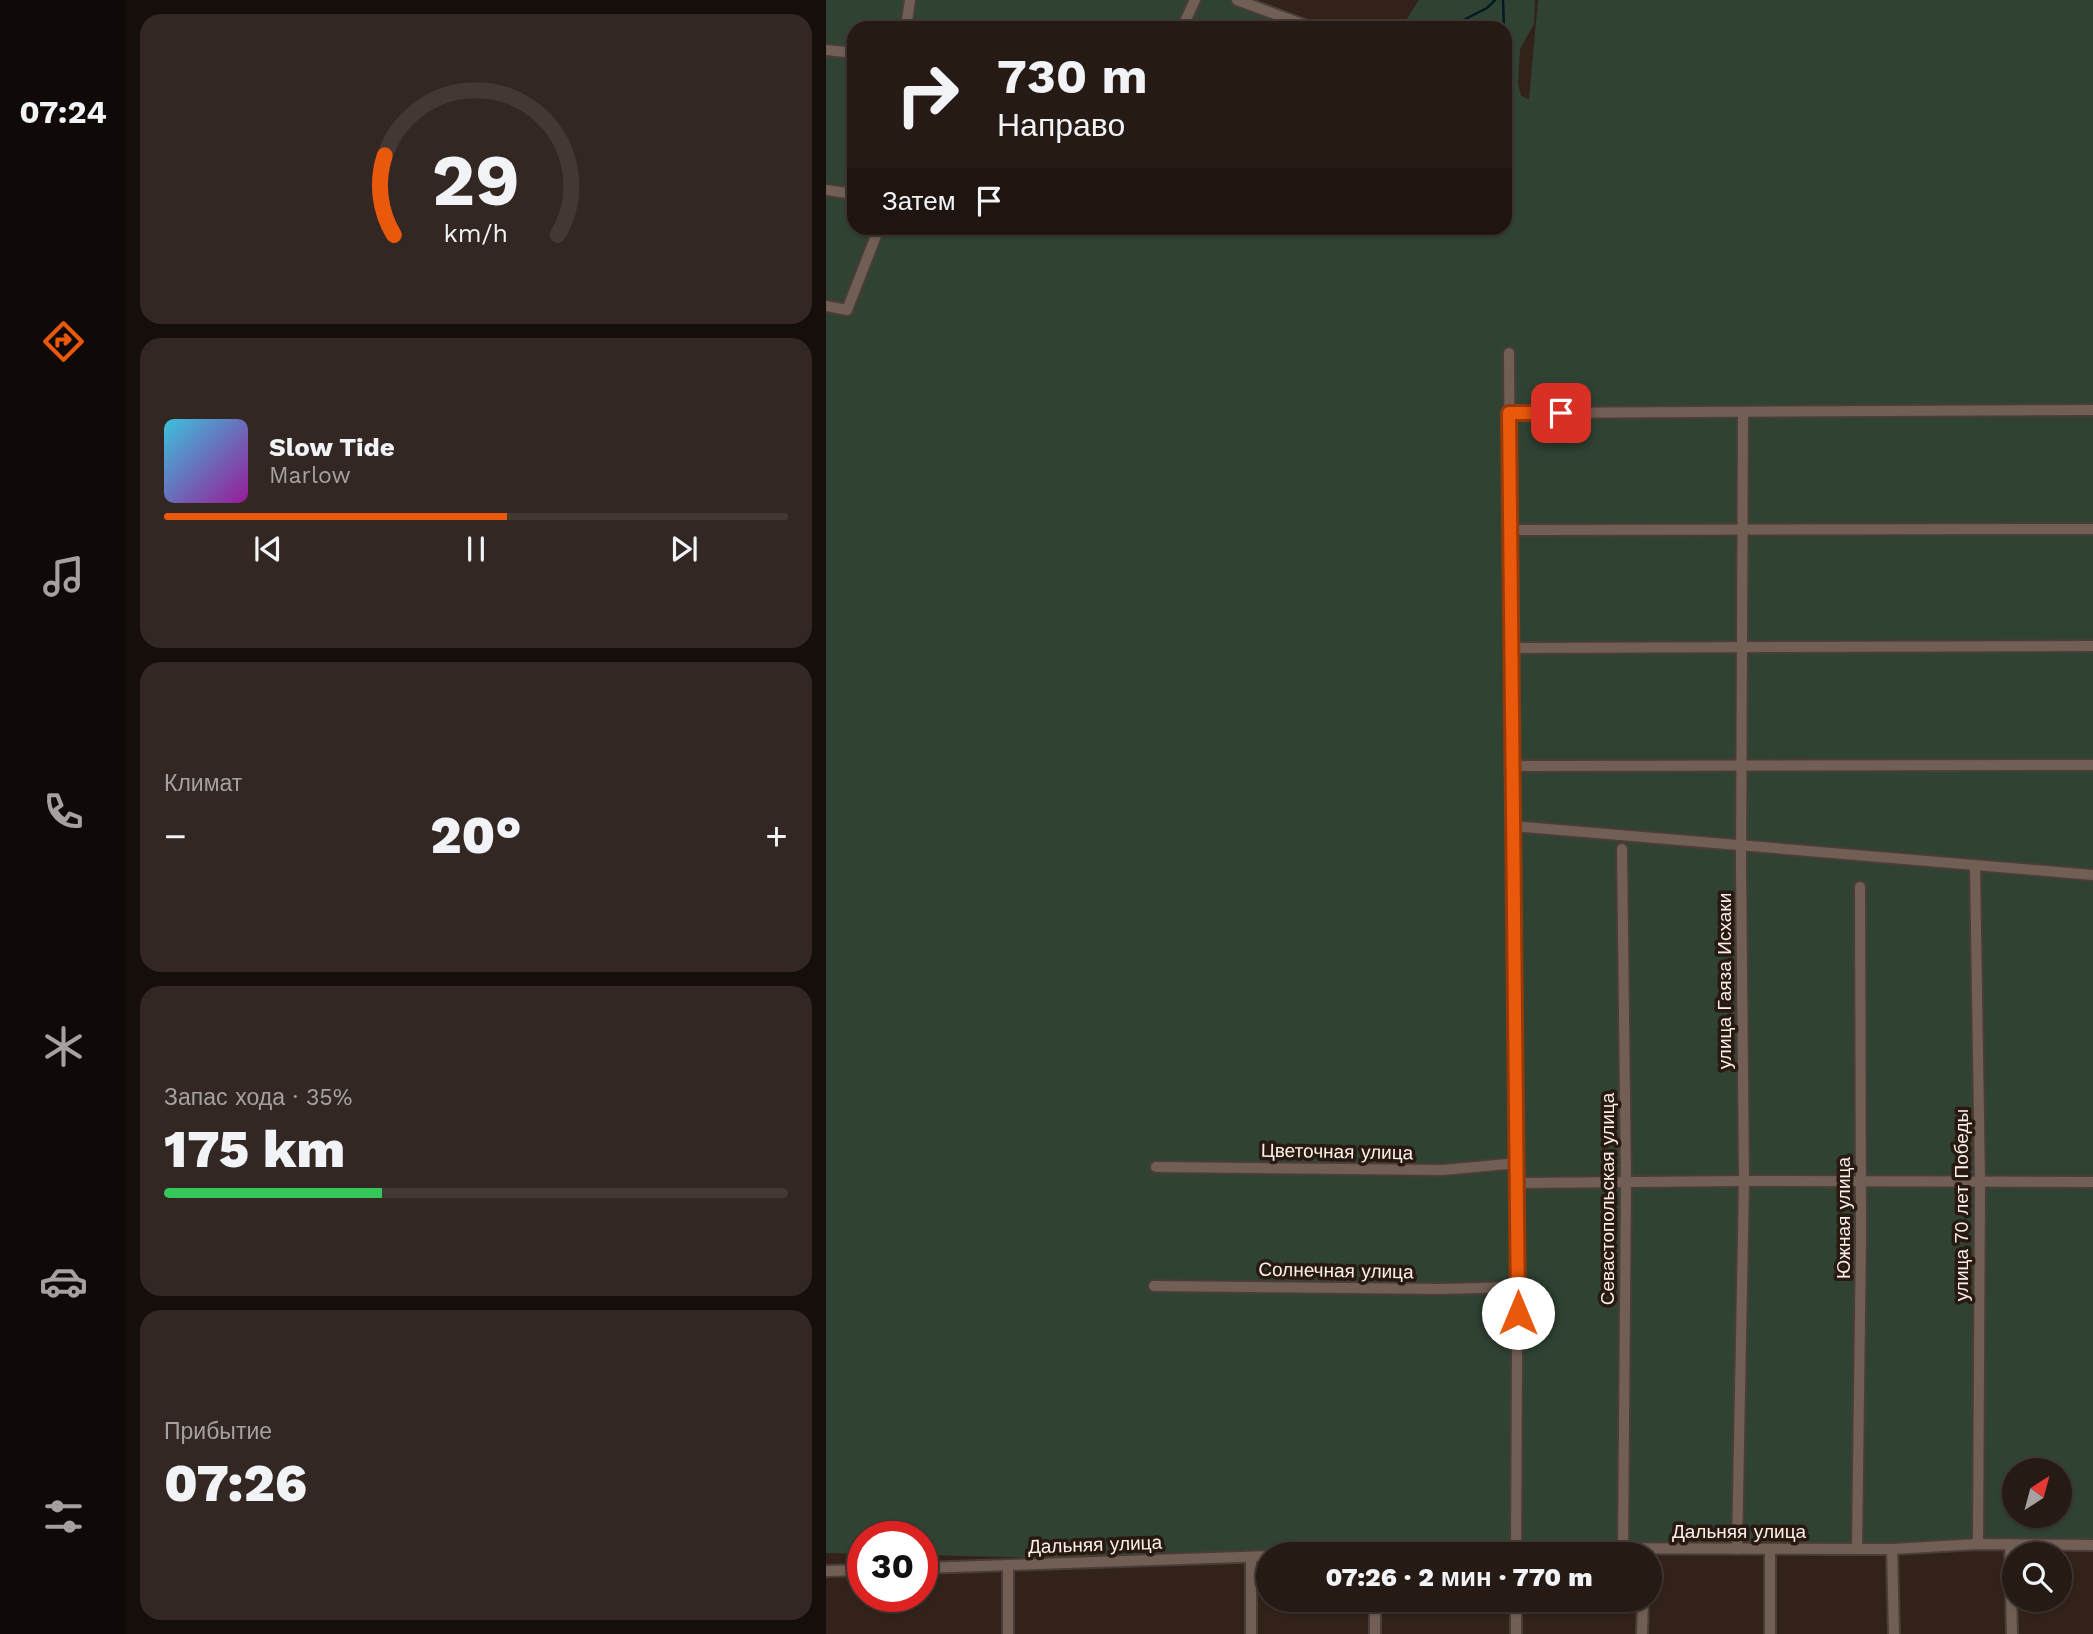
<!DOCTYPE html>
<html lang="ru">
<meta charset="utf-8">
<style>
body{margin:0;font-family:"Work Sans",sans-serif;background:#322722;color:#f1f3f6;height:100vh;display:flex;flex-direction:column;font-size:26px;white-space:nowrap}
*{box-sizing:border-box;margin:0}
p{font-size:23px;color:#a4a1a0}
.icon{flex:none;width:38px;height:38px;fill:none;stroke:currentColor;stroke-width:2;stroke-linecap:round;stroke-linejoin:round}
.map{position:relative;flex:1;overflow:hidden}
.panel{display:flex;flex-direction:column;gap:14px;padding:14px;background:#150e0b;width:700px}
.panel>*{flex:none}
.hud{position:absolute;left:21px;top:21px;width:665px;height:214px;border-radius:21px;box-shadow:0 2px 5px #0004,0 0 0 2px #423834;background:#261a14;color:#f1f3f6;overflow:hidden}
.needle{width:46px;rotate:36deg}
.buttons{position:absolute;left:1176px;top:1458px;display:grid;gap:14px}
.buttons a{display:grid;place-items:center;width:70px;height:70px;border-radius:50%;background:#261a14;box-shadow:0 2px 5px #0004,0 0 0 2px #423834;font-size:35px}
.speed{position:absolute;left:21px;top:1521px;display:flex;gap:14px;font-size:35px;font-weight:700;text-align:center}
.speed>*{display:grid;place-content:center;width:91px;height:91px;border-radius:50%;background:#261a14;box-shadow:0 2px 5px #0004,0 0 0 2px #423834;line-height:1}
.speed .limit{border:10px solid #d22;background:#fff;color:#111}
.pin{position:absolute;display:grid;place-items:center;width:60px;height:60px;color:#fff;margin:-30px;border-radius:14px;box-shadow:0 4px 10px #0006}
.me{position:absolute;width:77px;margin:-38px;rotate:0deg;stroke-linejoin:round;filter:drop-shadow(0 0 5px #0008)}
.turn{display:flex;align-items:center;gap:24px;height:147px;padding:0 35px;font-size:32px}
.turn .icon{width:91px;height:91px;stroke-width:2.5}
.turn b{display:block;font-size:49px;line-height:60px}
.then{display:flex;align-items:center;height:66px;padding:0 35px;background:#0003;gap:14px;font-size:26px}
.big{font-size:52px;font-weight:800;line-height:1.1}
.panel .widget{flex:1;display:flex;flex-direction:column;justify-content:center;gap:10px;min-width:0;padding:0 24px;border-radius:21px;background:#322722}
.panel .dial{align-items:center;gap:0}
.dial svg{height:182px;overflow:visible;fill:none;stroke:#423834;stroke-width:7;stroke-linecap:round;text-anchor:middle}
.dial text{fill:#f1f3f6;stroke:none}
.song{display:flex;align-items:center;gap:21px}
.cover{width:84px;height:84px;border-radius:10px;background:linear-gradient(135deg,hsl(190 70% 55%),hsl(300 70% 35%))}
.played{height:7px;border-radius:4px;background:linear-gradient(90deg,#ea580c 55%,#423834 55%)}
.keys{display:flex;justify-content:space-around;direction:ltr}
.heat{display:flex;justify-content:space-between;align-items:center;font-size:38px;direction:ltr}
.charge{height:10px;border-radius:5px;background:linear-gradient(90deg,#34c759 35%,#423834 0)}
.trip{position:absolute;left:430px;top:1542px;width:406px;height:70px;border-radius:35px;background:#261a14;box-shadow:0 2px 5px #0004,0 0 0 2px #423834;font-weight:800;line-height:70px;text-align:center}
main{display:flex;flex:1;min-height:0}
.tabs{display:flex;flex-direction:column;width:126px;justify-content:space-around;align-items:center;background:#0f0a08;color:#a4a1a0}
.tabs .icon{width:49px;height:49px}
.tabs .selected{color:#ea580c}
.tabs b{font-size:32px;color:#f1f3f6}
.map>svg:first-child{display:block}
.green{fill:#304333;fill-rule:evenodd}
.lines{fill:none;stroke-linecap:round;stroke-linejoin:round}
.stream{stroke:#011b22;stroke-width:2.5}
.minor-casing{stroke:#4a3d37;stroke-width:14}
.minor{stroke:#715f56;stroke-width:10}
.route-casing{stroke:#983908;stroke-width:18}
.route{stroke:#ea580c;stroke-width:12}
.labels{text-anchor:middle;stroke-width:7;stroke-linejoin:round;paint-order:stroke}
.street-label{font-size:19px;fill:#faefe9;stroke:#281911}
</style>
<main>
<nav class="tabs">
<b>07:24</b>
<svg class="icon selected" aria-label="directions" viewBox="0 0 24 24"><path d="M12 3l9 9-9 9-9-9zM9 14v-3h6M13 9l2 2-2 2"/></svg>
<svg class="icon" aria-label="music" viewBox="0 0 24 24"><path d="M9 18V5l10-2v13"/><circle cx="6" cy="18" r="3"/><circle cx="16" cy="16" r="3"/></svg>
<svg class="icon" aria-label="phone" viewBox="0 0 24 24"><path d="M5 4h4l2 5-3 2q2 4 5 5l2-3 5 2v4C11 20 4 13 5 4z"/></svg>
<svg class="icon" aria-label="climate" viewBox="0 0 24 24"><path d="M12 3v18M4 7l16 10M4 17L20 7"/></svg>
<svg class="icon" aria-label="car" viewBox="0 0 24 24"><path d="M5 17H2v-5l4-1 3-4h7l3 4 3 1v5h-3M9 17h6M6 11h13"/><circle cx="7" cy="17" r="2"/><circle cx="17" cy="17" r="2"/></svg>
<svg class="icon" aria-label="filters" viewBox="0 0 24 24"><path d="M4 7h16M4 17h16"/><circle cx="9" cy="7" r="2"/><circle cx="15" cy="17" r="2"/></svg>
</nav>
<section class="panel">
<div class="widget dial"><svg viewBox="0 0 100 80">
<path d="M14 69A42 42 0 1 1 86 69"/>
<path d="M14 69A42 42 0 0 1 10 34" stroke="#ea580c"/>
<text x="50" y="56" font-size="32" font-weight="700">29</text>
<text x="50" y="72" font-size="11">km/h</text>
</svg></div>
<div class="widget">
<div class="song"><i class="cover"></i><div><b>Slow Tide</b><p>Marlow</p></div></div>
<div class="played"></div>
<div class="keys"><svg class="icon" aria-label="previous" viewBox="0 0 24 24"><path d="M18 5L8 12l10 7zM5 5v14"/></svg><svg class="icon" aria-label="pause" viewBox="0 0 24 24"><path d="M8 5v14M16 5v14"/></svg><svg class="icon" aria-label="next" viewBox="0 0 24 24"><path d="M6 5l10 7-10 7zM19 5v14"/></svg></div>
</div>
<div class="widget"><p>Климат</p>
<div class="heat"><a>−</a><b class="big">20°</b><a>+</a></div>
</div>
<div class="widget"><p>Запас хода · 35%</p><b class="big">175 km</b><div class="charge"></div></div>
<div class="widget"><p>Прибытие</p><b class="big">07:26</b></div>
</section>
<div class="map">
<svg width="1267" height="1634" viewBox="0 0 1267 1634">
<rect width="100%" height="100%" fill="#32221a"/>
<path class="green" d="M 0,0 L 431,0 L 504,28 L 28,28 L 28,228 L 679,228 L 679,28 L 575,28 L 593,0 L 709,0 L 708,24 L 694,49 L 692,84 L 695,96 L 703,99 L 712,0 L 1267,0 L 1267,1544 L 443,1554 L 311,1560 L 96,1555 L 96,1536 L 37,1536 L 37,1554 L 0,1553 ZM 1188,1470 L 1234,1470 L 1234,1516 L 1188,1516 Z"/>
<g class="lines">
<g class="stream">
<path d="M 677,0 L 678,28"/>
<path d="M 622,28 L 661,8 L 669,0"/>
</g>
<g class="minor-casing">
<g id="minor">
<path d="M 411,0 L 481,26"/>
<path d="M 80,28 L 84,0"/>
<path d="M 356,28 L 369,0"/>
<path d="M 0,50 L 28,53"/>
<path d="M 0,190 L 28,194"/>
<path d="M 0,306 L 21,310 L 53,228"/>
<path d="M 683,353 L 686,841 L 692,1163 L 690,1554"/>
<path d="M 683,413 L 1267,410"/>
<path d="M 684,530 L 1267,529"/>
<path d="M 685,648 L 1267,646"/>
<path d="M 685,766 L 1267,765"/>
<path d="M 686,826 L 1267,875"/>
<path d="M 796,849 L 800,1182 L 797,1548"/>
<path d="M 1149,866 L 1154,1182 L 1152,1544"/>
<path d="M 330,1167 L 617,1170 L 692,1163"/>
<path d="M 691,1183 L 918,1181 L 1267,1182"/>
<path d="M 328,1286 L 615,1289 L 692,1287"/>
<path d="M 1184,1544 L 1186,1634"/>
<path d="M 911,1549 L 918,1181 L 915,865 L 917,413"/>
<path d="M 1031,1549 L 1035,1238 L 1034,887"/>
<path d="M 1066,1549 L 1068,1634"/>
<path d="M 517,1554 L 690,1548 L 1066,1549 L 1152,1544 L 1267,1545"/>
<path d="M 182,1565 L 182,1634"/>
<path d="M 96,1568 L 443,1556"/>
<path d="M 0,1571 L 37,1570"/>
<path d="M 549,1600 L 549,1634"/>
<path d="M 425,1634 L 425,1557"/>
<path d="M 690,1634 L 690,1600"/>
<path d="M 816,1634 L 817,1600"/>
<path d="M 944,1634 L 944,1549"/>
</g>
</g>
<use href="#minor" class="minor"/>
</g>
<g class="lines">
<g class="route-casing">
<path id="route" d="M 692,1313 L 683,413 L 735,413"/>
</g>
<use href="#route" class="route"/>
</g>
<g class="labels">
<g class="street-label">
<text transform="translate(898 981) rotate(-90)" y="7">улица Гаяза Исхаки</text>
<text transform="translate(511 1151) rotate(1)" y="7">Цветочная улица</text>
<text transform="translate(781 1199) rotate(-90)" y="7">Севастопольская улица</text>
<text transform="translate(1135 1205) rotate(-90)" y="7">улица 70 лет Победы</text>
<text transform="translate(1017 1218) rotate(-90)" y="7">Южная улица</text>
<text transform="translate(510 1270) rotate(1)" y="7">Солнечная улица</text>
<text x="913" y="1538">Дальняя улица</text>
<text transform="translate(269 1544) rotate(-2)" y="7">Дальняя улица</text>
</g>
</g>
</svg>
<div class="buttons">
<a><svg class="needle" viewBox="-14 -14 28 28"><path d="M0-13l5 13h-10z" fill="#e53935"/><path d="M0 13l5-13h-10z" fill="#a4a1a0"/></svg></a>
<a><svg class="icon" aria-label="search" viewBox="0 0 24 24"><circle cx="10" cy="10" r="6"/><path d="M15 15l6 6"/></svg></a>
</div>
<div class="speed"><div class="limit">30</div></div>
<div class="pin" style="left:735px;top:413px;background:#d93025"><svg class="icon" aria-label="arrive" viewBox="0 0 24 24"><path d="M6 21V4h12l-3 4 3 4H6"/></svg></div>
<svg class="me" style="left:692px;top:1313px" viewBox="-20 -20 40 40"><circle r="19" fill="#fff"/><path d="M0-13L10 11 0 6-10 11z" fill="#ea580c"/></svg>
<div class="trip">07:26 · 2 мин · 770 m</div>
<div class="hud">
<div class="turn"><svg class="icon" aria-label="right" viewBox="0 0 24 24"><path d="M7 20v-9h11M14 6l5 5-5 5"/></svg><div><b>730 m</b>Направо</div></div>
<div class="then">Затем<svg class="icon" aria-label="arrive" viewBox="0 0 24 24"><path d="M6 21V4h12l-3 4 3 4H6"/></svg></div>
</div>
</div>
</main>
